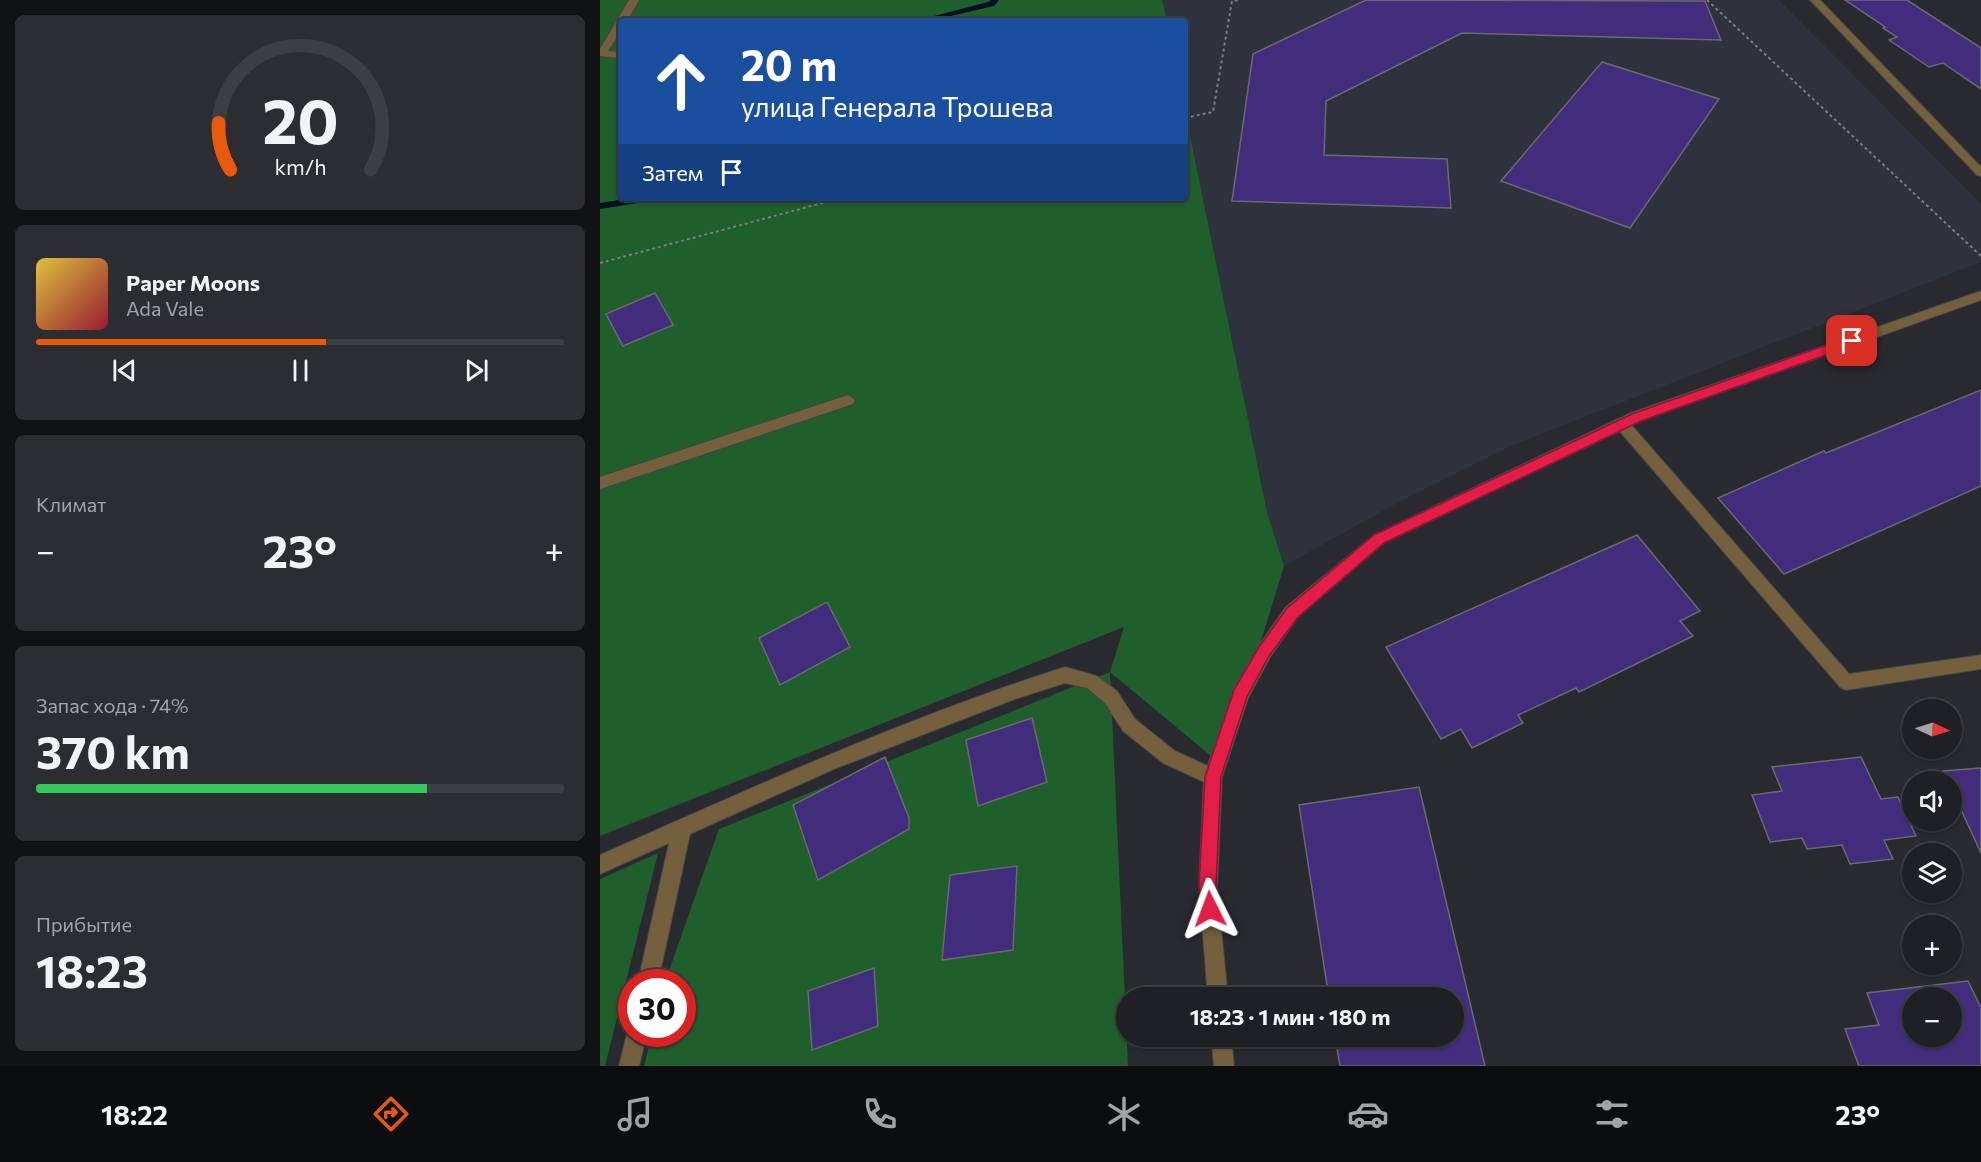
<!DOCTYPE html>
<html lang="ru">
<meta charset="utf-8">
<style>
body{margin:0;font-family:Commissioner,sans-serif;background:#2b2d30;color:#f1f3f6;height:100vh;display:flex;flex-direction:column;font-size:22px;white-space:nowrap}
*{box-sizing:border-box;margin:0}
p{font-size:20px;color:#a1a3a6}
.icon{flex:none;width:33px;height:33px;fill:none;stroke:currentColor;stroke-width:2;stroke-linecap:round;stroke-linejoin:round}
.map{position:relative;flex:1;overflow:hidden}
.panel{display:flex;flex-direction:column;gap:15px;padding:15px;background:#101213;width:600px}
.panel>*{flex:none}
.hud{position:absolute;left:18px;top:18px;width:570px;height:183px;border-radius:6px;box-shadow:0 2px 4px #0004,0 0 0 2px #3c3e41;background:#1a4fa0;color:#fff;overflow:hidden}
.needle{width:39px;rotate:94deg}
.tools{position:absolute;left:1302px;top:699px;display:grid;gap:12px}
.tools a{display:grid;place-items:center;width:60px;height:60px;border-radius:50%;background:#1e2023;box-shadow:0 2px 4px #0004,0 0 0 2px #3c3e41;font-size:30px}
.speed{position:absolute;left:18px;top:969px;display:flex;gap:12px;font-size:30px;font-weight:700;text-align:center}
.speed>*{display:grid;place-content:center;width:78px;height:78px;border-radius:50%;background:#1e2023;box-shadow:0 2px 4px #0004,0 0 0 2px #3c3e41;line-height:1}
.speed .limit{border:9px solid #d22;background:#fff;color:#111}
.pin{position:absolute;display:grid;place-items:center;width:51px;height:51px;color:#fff;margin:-26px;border-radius:12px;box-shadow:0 3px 9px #0006}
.me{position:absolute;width:66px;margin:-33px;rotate:357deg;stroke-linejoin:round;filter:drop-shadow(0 0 4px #0008)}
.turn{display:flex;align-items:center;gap:21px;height:126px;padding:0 24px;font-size:27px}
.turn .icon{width:78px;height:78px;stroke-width:2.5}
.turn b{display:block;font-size:42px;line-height:51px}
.then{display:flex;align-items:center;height:57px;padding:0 24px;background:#0003;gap:12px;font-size:22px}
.big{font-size:45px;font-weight:700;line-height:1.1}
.panel .tile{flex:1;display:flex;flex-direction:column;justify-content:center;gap:9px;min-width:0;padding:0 21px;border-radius:9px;background:#2b2d30}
.panel .dial{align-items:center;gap:0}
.dial svg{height:156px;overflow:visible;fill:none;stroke:#3c3e41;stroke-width:7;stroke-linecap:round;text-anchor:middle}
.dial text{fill:#f1f3f6;stroke:none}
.song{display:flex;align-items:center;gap:18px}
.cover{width:72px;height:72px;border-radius:9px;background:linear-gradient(135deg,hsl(50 70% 55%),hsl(350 70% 35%))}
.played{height:6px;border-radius:3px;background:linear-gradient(90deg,#ea580c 55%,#3c3e41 55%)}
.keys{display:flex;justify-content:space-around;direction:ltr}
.heat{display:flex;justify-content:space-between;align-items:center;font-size:33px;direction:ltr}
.charge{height:9px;border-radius:4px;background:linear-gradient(90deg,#34c759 74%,#3c3e41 0)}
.trip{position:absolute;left:516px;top:987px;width:348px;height:60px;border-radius:30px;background:#1e2023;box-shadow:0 2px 4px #0004,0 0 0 2px #3c3e41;font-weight:700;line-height:60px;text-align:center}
.tab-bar{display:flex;height:96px;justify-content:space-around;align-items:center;background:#0c0d0e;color:#a1a3a6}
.tab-bar .icon{width:42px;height:42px}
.tab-bar .selected{color:#ea580c}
.tab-bar b{font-size:27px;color:#f1f3f6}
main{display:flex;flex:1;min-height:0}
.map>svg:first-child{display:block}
.built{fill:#2d323c}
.green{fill:#1f5f2b}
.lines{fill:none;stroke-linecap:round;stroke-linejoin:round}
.stream{fill:#011025;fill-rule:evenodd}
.building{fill:#412d7c;stroke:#6a696f;stroke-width:1.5;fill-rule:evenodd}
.lane-casing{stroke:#43454a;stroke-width:2}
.street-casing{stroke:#43454a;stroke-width:2}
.path{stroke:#7b7d81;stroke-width:2;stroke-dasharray:3 3;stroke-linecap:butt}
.lane{fill:#75603d;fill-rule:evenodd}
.street{fill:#75603d;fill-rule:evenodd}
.route{fill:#e11d48;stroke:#92132f;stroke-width:1.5}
</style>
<main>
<section class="panel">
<div class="tile dial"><svg viewBox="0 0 100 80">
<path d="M14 69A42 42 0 1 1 86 69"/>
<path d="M14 69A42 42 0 0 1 8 45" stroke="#ea580c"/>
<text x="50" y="56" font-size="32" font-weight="700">20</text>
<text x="50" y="72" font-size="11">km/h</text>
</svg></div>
<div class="tile">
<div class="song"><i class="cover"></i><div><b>Paper Moons</b><p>Ada Vale</p></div></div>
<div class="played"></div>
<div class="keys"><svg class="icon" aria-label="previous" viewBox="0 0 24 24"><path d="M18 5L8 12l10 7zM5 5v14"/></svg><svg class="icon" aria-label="pause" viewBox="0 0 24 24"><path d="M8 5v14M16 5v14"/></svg><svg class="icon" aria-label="next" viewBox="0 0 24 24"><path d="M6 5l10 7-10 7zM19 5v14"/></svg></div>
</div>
<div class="tile"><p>Климат</p>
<div class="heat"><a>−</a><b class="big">23°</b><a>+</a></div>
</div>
<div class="tile"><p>Запас хода · 74%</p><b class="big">370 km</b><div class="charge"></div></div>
<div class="tile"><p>Прибытие</p><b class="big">18:23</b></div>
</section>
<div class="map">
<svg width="1381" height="1066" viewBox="0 0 1381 1066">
<rect width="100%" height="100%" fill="#282a2f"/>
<path class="built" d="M 562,0 L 1179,0 L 1381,204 L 1381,262 L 913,445 L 799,502 L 684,566 L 667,512 L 585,111 L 585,21 L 567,21 Z"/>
<g class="green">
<path d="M 0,0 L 562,0 L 567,21 L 21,21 L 21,198 L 585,198 L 585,111 L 667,512 L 684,566 L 623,766 L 510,672 L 528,1066 L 44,1066 L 52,1034 L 82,1034 L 82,982 L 65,982 L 119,829 L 510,672 L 524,627 L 0,836 Z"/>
<path d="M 58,853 L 5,1066 L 0,1066 L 0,879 Z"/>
</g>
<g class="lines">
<g class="stream">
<path d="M 391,0 L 399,0 L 394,6 L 329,21 L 315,21 L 388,2 Z"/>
<path d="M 32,198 L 55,198 L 50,201 L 0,209 L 0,203 Z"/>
</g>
</g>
<g class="building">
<path d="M 766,0 L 1105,1 L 1121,40 L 862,33 L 726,101 L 724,155 L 847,159 L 851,208 L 632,201 L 653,54 Z"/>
<path d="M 1245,0 L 1307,0 L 1381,48 L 1381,89 L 1343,63 L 1329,67 L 1289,40 L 1297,37 L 1283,28 L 1285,27 Z"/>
<path d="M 1002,62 L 1119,99 L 1030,228 L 901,181 Z"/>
<path d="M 55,293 L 73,325 L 23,346 L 6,314 Z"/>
<path d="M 1381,390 L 1381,486 L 1184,574 L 1118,498 L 1224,451 L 1226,453 Z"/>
<path d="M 1037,535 L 1100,611 L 1080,621 L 1093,636 L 979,692 L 976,688 L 918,715 L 923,723 L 872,748 L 861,729 L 841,739 L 786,647 Z"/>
<path d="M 227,602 L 250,647 L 180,685 L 159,638 Z"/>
<path d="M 432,718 L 447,782 L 378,806 L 366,740 Z"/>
<path d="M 285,757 L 309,818 L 309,829 L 218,880 L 193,805 Z"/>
<path d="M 1261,757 L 1281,799 L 1298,797 L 1316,836 L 1284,840 L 1293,859 L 1250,864 L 1242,845 L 1207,849 L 1202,838 L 1170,842 L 1152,795 L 1182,791 L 1172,767 Z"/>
<path d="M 1381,768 L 1381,853 L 1352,790 L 1352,782 L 1347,782 L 1343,771 Z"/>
<path d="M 819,787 L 885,1066 L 740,1066 L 735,1036 L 854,1036 L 854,998 L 729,998 L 699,805 Z"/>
<path d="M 417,866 L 413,950 L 342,960 L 350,875 Z"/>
<path d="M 274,968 L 278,1026 L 212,1050 L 208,991 Z"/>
<path d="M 1368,981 L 1381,1008 L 1381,1066 L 1259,1066 L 1245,1029 L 1279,1025 L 1267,993 ZM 1312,998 L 1352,998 L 1352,1036 L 1312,1036 Z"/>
</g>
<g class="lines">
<g class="lane-casing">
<g id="lane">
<path d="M 29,0 L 39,0 L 27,21 L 21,21 L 21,30 L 8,51 L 21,52 L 21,58 L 0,56 L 0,49 Z"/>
<path d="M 1210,0 L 1220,0 L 1381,167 L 1381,176 L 1377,175 Z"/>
<path d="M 248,395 L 255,400 L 253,404 L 0,489 L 0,477 Z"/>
<path d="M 1022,419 L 1027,420 L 1249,674 L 1381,655 L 1381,669 L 1246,690 L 1240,687 L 1017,428 L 1015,424 Z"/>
<path d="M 465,667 L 497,676 L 517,691 L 535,719 L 575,751 L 619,771 L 622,777 L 619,783 L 613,786 L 563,763 L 523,731 L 505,703 L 487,688 L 465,683 L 415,699 L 234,769 L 90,834 L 58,982 L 38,982 L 69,843 L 0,874 L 0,855 C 153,787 305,718 465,667 Z"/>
<path d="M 32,1026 L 32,1034 L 47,1034 L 39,1066 L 19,1066 L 27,1034 Z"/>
</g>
</g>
<g class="street-casing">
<g id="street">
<path d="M 1381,291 L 1381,300 L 1041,421 L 784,543 L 698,617 L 670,657 L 648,698 L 622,777 L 617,887 L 628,998 L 608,998 L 599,887 L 604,777 L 634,689 L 658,647 L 686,607 L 774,535 L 1031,413 Z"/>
<path d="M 611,1036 L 631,1036 L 634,1066 L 614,1066 Z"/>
</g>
</g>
<g class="path">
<path d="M 1107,0 L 1381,256"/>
<path d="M 585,118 L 613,112 L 632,1 L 640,0"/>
<path d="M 0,263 L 241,198"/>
</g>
<use href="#lane" class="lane"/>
<use href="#street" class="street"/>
</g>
<path class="route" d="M 1252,336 L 1258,341 L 1256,344 L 1041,421 L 784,543 L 698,617 L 669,656 L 647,697 L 621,777 L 616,887 L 618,909 L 616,915 L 610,918 L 604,915 L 599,887 L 605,777 L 634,690 L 659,647 L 687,608 L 774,535 L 1032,414 Z"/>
</svg>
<div class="tools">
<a><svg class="needle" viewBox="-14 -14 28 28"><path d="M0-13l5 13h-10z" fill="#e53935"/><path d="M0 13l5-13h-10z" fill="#a1a3a6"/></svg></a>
<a><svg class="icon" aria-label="sound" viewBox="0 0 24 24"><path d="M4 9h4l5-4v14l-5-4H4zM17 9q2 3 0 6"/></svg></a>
<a><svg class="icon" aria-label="layers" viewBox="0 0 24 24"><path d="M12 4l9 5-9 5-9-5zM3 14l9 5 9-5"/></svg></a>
<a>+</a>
<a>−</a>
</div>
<div class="speed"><div class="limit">30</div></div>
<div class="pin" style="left:1252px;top:341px;background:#d93025"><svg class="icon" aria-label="arrive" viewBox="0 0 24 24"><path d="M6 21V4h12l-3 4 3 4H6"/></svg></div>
<svg class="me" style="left:610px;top:909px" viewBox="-20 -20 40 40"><path d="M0-17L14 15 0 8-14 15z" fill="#e11d48" stroke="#fff" stroke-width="4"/></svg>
<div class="trip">18:23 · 1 мин · 180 m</div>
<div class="hud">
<div class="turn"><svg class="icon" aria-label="ahead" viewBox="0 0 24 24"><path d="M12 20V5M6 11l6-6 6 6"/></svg><div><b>20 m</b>улица Генерала Трошева</div></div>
<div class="then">Затем<svg class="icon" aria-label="arrive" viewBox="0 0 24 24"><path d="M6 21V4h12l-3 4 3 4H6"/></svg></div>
</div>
</div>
</main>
<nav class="tab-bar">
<b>18:22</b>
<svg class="icon selected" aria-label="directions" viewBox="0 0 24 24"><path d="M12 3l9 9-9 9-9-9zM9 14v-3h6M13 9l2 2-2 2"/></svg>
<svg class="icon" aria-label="music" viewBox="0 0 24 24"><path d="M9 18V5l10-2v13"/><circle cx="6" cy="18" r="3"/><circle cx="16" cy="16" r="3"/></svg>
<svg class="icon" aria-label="phone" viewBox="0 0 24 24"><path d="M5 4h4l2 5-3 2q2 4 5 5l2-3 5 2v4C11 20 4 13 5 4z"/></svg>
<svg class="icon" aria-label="climate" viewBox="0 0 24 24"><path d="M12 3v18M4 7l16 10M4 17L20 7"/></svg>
<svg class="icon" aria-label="car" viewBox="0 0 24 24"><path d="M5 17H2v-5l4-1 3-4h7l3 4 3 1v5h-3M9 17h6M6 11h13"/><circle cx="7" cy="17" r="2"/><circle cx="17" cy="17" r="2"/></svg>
<svg class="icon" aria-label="filters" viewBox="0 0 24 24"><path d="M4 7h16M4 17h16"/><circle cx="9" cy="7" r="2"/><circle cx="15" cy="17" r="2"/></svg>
<b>23°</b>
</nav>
